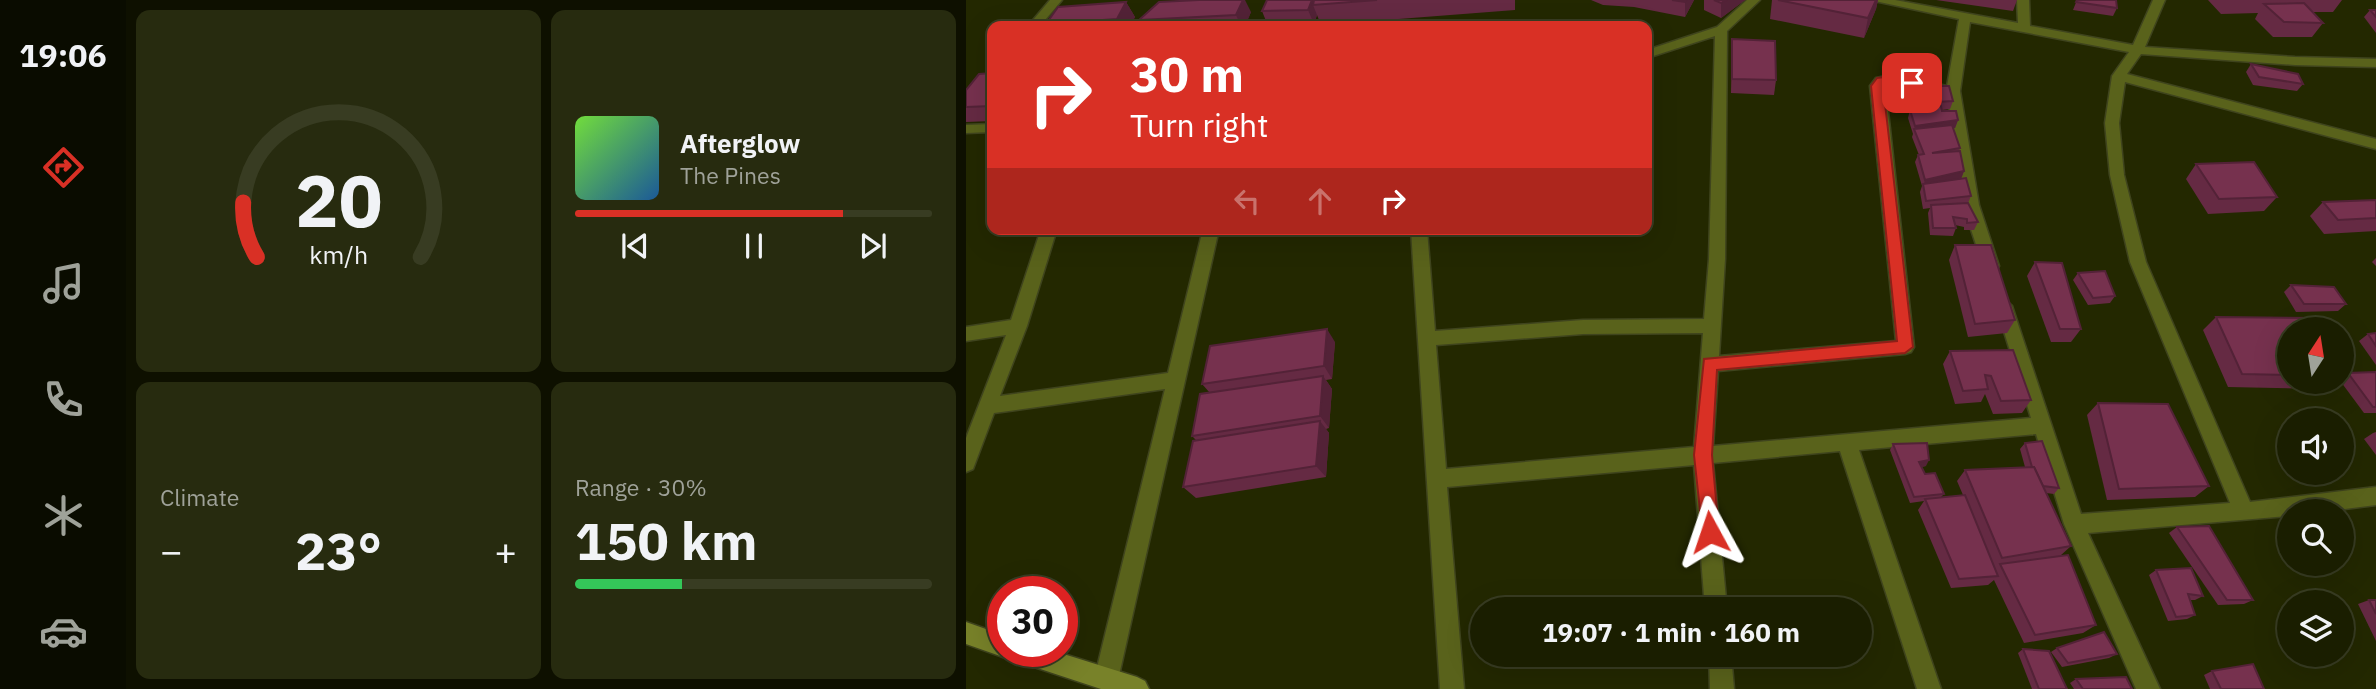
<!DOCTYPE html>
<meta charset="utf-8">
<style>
body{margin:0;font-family:"IBM Plex Sans",sans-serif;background:#272b0f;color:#f1f3f6;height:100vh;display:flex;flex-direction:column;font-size:26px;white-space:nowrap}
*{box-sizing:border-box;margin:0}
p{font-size:23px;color:#9fa299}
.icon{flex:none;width:38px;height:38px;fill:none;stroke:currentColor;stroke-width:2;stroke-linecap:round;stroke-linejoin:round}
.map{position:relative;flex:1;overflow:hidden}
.sheet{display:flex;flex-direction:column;gap:10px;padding:10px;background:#0e1000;width:840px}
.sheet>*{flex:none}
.top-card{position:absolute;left:21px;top:21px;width:665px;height:214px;border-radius:14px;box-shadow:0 7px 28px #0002,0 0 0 2px #383c22;background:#d93025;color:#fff;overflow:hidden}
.needle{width:46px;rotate:12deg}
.fabs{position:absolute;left:1311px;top:317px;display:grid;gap:14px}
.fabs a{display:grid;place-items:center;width:77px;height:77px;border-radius:50%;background:#1a1e00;box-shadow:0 7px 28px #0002,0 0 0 2px #383c22;font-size:35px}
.speed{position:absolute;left:21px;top:576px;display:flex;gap:14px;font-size:35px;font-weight:700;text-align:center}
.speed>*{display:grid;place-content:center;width:91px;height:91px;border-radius:50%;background:#1a1e00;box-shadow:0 7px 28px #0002,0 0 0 2px #383c22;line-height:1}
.speed .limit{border:10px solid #d22;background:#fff;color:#111}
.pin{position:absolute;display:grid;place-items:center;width:60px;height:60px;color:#fff;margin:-30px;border-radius:14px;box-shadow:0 4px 10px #0006}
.me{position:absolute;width:77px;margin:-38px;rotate:355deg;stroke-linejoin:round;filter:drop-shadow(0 0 5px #0008)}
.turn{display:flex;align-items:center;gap:24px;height:147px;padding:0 28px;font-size:32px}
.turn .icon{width:91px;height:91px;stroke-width:2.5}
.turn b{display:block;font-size:49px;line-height:60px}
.lanes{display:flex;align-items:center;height:66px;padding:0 28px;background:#0003;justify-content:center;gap:35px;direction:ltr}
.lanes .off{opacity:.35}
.big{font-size:52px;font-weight:700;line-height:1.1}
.sheet .widget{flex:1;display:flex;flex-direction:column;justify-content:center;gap:10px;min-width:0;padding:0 24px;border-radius:14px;background:#272b0f}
.sheet .dial{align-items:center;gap:0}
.dial svg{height:182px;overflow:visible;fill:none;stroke:#383c22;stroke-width:7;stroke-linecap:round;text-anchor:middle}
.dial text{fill:#f1f3f6;stroke:none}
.song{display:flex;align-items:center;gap:21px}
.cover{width:84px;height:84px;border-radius:10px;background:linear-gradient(135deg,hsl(100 70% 55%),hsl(210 70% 35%))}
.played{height:7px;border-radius:4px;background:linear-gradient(90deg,#d93025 75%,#383c22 75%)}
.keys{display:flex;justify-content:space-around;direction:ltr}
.heat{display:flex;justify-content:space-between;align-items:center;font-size:38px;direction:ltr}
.charge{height:10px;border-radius:5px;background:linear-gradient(90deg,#34c759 30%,#383c22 0)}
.sheet .tiles{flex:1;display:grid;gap:10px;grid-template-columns:repeat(2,1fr)}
.trip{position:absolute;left:504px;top:597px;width:402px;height:70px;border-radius:35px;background:#1a1e00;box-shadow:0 7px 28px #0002,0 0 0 2px #383c22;font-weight:700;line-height:70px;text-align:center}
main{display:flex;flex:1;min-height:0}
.dock{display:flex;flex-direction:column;width:126px;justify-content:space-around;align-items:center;background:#0a0c00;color:#9fa299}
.dock .icon{width:49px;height:49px}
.dock .on{color:#d93025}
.dock b{font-size:32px;color:#f1f3f6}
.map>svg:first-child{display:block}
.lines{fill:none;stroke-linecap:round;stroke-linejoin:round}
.street-casing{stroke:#3f441d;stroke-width:3}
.secondary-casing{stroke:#3f441d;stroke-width:3}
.street{fill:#59621b;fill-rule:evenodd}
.secondary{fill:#788229;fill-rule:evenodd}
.wall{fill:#652a43}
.shaded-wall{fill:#532237}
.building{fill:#76314e;stroke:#532237;stroke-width:2}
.route{fill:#d93025;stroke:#8d1f18;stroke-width:2}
</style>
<main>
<nav class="dock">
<b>19:06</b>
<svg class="icon on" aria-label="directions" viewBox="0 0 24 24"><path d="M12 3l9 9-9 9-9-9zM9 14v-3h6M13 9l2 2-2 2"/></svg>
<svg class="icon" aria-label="music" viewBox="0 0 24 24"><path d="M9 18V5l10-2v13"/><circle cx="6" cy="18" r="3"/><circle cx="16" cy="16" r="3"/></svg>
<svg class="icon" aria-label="phone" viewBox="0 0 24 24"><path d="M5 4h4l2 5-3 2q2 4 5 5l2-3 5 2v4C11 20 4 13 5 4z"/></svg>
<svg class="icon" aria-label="climate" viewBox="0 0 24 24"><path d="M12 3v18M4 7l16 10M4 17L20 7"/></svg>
<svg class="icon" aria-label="car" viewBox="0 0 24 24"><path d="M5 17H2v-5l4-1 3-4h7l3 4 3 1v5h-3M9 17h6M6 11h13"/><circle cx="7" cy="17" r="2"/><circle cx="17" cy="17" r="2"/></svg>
</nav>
<section class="sheet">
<div class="tiles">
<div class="widget dial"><svg viewBox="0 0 100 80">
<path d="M14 69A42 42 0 1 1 86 69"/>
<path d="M14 69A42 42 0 0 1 8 45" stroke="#d93025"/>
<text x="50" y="56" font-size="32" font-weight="700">20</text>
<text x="50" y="72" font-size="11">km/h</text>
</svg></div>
<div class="widget">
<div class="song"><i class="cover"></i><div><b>Afterglow</b><p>The Pines</p></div></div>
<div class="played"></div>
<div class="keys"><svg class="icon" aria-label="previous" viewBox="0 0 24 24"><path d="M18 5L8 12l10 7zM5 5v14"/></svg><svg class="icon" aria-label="pause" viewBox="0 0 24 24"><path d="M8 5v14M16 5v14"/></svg><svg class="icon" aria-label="next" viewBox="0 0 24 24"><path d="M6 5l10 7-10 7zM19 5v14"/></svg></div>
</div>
<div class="widget"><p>Climate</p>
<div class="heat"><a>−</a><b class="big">23°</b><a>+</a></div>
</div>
<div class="widget"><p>Range · 30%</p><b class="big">150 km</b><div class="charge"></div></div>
</div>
</section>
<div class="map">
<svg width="1410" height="689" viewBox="0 0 1410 689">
<rect width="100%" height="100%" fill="#232800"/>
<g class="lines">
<g class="street-casing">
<g id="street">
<path d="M 84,0 L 96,0 L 74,26 L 62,26 Z"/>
<path d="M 781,0 L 794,0 L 761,31 L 759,259 L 753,356 L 930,341 L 904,86 L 910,78 L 925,75 L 981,86 L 993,19 L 904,0 L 929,0 L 1052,23 L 1051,0 L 1063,0 L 1064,26 L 1167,45 L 1187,0 L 1199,0 L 1179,47 L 1329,57 L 1410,59 L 1410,67 L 1329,65 L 1175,54 L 1161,74 L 1410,139 L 1410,149 L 1159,82 L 1153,123 L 1158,175 L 1180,262 L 1284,502 L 1410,487 L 1410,505 L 1363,511 L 1323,511 L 1323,516 L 1122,533 L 1194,689 L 1170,689 L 1098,524 L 1070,434 L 893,450 L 975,689 L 951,689 L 874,451 L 747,463 L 761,609 L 739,609 L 728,465 L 481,487 L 498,689 L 474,689 L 445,229 L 461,229 L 469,331 L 617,320 L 738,319 L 743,259 L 749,36 L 681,58 L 681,50 L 751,27 ZM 1004,22 L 1163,52 L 1146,76 L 1139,123 L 1144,175 L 1164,262 L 1264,503 L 1115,514 L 1046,306 L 1038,299 L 1030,306 L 1065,418 L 747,446 L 752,371 L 939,354 L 945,352 L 948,347 L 919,84 L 981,94 L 997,205 L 1017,266 L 1025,272 L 1031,270 L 1033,266 L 1013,205 L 994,91 ZM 737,333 L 728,447 L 480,469 L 470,345 L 617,334 Z"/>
<path d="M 525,21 L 529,22 L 531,26 L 519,26 Z"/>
<path d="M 26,124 L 26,132 L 0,133 L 0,125 Z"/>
<path d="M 75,229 L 91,229 L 61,326 L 34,396 L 202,373 L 237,229 L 253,229 L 152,680 L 146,689 L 132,688 L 128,680 L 199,389 L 28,413 L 7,469 L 0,472 L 0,438 L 40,335 L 0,341 L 0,327 L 45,320 Z"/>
<path d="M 743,654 L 765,654 L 768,689 L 744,689 Z"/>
</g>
</g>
<g class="secondary-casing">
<path id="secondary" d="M 0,622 L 37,635 L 37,651 L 88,651 L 171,677 L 179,681 L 183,689 L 135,689 L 53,662 L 45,659 L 43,655 L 37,657 L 0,644 Z"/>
</g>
<use href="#street" class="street"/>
<use href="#secondary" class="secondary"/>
</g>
<g class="wall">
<path d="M 301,0 L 549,0 L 549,10 L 355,25 L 351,15 L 348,24 L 302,26 L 296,11 Z"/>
<path d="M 625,0 L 728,0 L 719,17 L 668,7 L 637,5 Z"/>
<path d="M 738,0 L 779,0 L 755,18 L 738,10 Z"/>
<path d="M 806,0 L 912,0 L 910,9 L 898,38 L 804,19 Z"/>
<path d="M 970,0 L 1051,0 L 1047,11 Z"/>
<path d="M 1111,0 L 1151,8 L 1147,16 L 1107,10 Z"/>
<path d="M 1242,0 L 1376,0 L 1367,12 L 1347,12 L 1357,23 L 1346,37 L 1307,37 L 1289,19 L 1292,13 L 1255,14 Z"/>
<path d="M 160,2 L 169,17 L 164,26 L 82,26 L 80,24 Z"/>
<path d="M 1404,10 L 1410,10 L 1410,33 L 1398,17 Z"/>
<path d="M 285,12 L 279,26 L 177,26 L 173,20 Z"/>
<path d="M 766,39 L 810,80 L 808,95 L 765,93 Z"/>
<path d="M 1285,64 L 1337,84 L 1331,91 L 1287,85 L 1280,72 Z"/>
<path d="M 26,73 L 26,121 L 0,122 L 0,90 Z"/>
<path d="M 952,86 L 987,101 L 984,109 L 976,110 L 992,120 L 989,128 L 987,128 L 994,148 L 993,151 L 998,171 L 995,179 L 1005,196 L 1002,203 L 1012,222 L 1008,230 L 998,230 L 998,227 L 989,225 L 990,228 L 987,236 L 964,235 L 962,213 L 964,208 L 957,209 L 954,192 L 956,186 L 949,162 L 952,155 L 953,155 L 946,137 L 947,134 L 942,118 L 944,110 L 950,109 L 950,94 Z"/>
<path d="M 1230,164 L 1311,197 L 1298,211 L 1242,214 L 1220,179 Z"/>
<path d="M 1410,200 L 1410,231 L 1358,234 L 1344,216 L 1357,202 Z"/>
<path d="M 989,245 L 1049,320 L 1041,333 L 1002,337 L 983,260 Z"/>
<path d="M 1410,258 L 1410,266 L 1406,262 Z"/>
<path d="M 1069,262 L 1115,329 L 1105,342 L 1085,342 L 1061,276 Z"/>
<path d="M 1112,273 L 1149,296 L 1144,303 L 1122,305 L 1107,280 Z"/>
<path d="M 1325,285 L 1380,304 L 1372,311 L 1330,312 L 1318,292 Z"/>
<path d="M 1250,317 L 1323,329 L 1323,382 L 1370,382 L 1361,389 L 1262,387 L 1237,330 Z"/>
<path d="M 1410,333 L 1410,365 L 1393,341 L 1402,334 Z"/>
<path d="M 369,342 L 366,379 L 360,380 L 366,389 L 363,428 L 360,429 L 363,433 L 360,477 L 230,498 L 217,487 L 231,441 L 226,436 L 244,393 L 236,384 Z"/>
<path d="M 984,351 L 1065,400 L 1056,413 L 1027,414 L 1019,394 L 1015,402 L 989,404 L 977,364 Z"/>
<path d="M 1410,372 L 1410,413 L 1398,413 L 1375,382 L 1376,378 L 1382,373 Z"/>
<path d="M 1132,403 L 1243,486 L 1229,497 L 1141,500 L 1121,415 Z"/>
<path d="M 1410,432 L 1410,455 L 1398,439 L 1407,433 Z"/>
<path d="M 1059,443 L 1093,488 L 1088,494 L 1080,493 L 1105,546 L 1094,556 L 1130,625 L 1117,633 L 1058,643 L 1028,580 L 1022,585 L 985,588 L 952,510 L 958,501 L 944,503 L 924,450 L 927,444 L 960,466 L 955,467 L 959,474 L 978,494 L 975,497 L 997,495 L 991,481 L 999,470 L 1059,467 L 1054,449 Z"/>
<path d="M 1211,527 L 1287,600 L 1278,604 L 1252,605 L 1203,533 Z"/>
<path d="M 1190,570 L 1237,596 L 1229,600 L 1224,600 L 1229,615 L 1221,619 L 1202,621 L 1183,575 Z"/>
<path d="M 1403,600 L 1410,600 L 1410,641 L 1392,604 Z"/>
<path d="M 1091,648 L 1151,654 L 1143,658 L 1096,667 L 1085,652 Z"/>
<path d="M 1057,649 L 1101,689 L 1066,689 L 1052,653 Z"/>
<path d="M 1246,671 L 1298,689 L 1244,689 L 1238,675 Z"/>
<path d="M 1110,679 L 1166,689 L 1108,689 L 1104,683 Z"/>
</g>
<g class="shaded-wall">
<path d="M 277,0 L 279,0 L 285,12 L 279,26 L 275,26 L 270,15 Z"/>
<path d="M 346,0 L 351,0 L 347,5 L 351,15 L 348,24 L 342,10 Z"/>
<path d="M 720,0 L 728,0 L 719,17 L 719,2 Z"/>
<path d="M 760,0 L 779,0 L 755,18 L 755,3 Z"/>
<path d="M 910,0 L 912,0 L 910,9 L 898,38 L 902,18 Z"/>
<path d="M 160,2 L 169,17 L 164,26 L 155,26 L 151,19 Z"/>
<path d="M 992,120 L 989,128 L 950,134 L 948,129 L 946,134 L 949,126 Z"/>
<path d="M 998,171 L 995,179 L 957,188 L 959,180 Z"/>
<path d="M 361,329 L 369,342 L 366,379 L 358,366 Z"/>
<path d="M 357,376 L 366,389 L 363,428 L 354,416 Z"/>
<path d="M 354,421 L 363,433 L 360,477 L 350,466 Z"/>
<path d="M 963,460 L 960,466 L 950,468 L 953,462 Z"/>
</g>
<g class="building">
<path d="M 233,0 L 277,0 L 270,15 L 173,20 L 193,2 Z"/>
<path d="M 301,0 L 346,0 L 342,10 L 296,11 Z"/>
<path d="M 348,0 L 411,0 L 347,5 Z"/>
<path d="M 706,0 L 720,0 L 719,2 Z"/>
<path d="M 748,0 L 760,0 L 755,3 Z"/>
<path d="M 812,0 L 910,0 L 902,18 Z"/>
<path d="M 1111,0 L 1150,0 L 1151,8 L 1110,2 Z"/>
<path d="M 160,2 L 151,19 L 80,24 L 92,7 Z"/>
<path d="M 1338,3 L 1357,23 L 1318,22 L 1298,4 Z"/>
<path d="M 1404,10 L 1410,10 L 1410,17 Z"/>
<path d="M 766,39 L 809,41 L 810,80 L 766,79 Z"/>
<path d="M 1285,64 L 1332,74 L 1337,84 L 1293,77 Z"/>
<path d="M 26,73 L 26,106 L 0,107 L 0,90 L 13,74 Z"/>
<path d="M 952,86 L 983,86 L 987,101 L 953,103 Z"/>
<path d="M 975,106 L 976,111 L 990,111 L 992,120 L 949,126 L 944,110 Z"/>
<path d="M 986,125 L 994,148 L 966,153 L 994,151 L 998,171 L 959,180 L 952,155 L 958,154 L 948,129 Z"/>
<path d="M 1288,162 L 1311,197 L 1253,199 L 1230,164 Z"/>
<path d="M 1000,178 L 1005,196 L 960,201 L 957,184 Z"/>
<path d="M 1410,200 L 1410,218 L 1372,220 L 1357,202 Z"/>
<path d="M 1002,203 L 1012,222 L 1001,223 L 1001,219 L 987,217 L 990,228 L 967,228 L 965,205 Z"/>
<path d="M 989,245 L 1025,245 L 1049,320 L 1009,324 Z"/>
<path d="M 1069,262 L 1096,263 L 1115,329 L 1094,329 Z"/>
<path d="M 1139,271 L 1149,296 L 1127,298 L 1112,273 Z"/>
<path d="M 1325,285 L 1368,287 L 1380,304 L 1338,304 Z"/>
<path d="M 1250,317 L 1349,318 L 1354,329 L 1323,329 L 1323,375 L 1276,374 Z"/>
<path d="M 361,329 L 358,366 L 236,384 L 244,346 Z"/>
<path d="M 1410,333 L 1410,346 L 1402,334 Z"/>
<path d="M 1047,350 L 1065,400 L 1035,401 L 1025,376 L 1019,375 L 1022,389 L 997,391 L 984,351 Z"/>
<path d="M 1410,372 L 1410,407 L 1407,407 L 1382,373 Z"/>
<path d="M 357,376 L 354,416 L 226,436 L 234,394 Z"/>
<path d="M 1132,403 L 1202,404 L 1243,486 L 1153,489 Z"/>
<path d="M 354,421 L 350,466 L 217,487 L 227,441 Z"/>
<path d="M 1076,441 L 1093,488 L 1077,486 L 1068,467 L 1066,467 L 1059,443 Z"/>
<path d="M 961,443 L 963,460 L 953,462 L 959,474 L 969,473 L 978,494 L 948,497 L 927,444 Z"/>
<path d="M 1068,467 L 1105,546 L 1036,558 L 999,470 Z"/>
<path d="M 999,495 L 1032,576 L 993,579 L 959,499 Z"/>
<path d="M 1243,526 L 1287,600 L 1261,600 L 1211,527 Z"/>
<path d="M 1102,555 L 1130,625 L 1069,635 L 1034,564 Z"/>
<path d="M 1225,568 L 1237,596 L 1222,594 L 1229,615 L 1210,617 L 1190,570 Z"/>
<path d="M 1403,600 L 1410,600 L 1410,614 Z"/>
<path d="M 1138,632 L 1151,654 L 1102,663 L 1091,648 Z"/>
<path d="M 1057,649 L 1083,651 L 1101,689 L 1073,689 Z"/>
<path d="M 1287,664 L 1298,689 L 1255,689 L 1246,671 Z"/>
<path d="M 1160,677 L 1166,689 L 1117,689 L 1110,679 Z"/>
</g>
<path class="route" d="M 925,76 L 952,83 L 946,87 L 925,83 L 917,86 L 947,347 L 939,353 L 751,370 L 746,455 L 753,532 L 750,538 L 744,541 L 737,538 L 728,455 L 738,359 L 931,341 L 905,86 L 911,78 Z"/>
</svg>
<div class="fabs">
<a><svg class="needle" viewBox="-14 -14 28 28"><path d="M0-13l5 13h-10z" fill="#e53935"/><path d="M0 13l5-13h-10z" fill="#9fa299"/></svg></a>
<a><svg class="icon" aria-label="sound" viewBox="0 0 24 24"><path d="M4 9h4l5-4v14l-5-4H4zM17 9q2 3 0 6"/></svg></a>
<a><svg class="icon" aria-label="search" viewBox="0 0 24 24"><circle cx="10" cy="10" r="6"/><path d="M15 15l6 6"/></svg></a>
<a><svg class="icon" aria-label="layers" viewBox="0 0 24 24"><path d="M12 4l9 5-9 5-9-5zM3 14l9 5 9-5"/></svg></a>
</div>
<div class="speed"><div class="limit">30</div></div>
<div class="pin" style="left:946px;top:83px;background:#d93025"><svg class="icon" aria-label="arrive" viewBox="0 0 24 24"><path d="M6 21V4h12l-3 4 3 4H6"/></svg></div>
<svg class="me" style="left:744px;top:532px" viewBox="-20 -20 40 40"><path d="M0-17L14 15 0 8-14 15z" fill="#d93025" stroke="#fff" stroke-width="4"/></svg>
<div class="trip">19:07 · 1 min · 160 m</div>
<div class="top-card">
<div class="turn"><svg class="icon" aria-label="right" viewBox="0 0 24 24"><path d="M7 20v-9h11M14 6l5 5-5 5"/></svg><div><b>30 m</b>Turn right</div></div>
<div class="lanes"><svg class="icon off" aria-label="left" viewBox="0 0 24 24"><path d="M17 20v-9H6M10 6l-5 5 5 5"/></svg><svg class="icon off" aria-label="ahead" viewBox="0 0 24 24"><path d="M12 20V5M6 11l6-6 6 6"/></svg><svg class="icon" aria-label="right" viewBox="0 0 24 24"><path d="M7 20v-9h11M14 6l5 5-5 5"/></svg></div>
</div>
</div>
</main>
